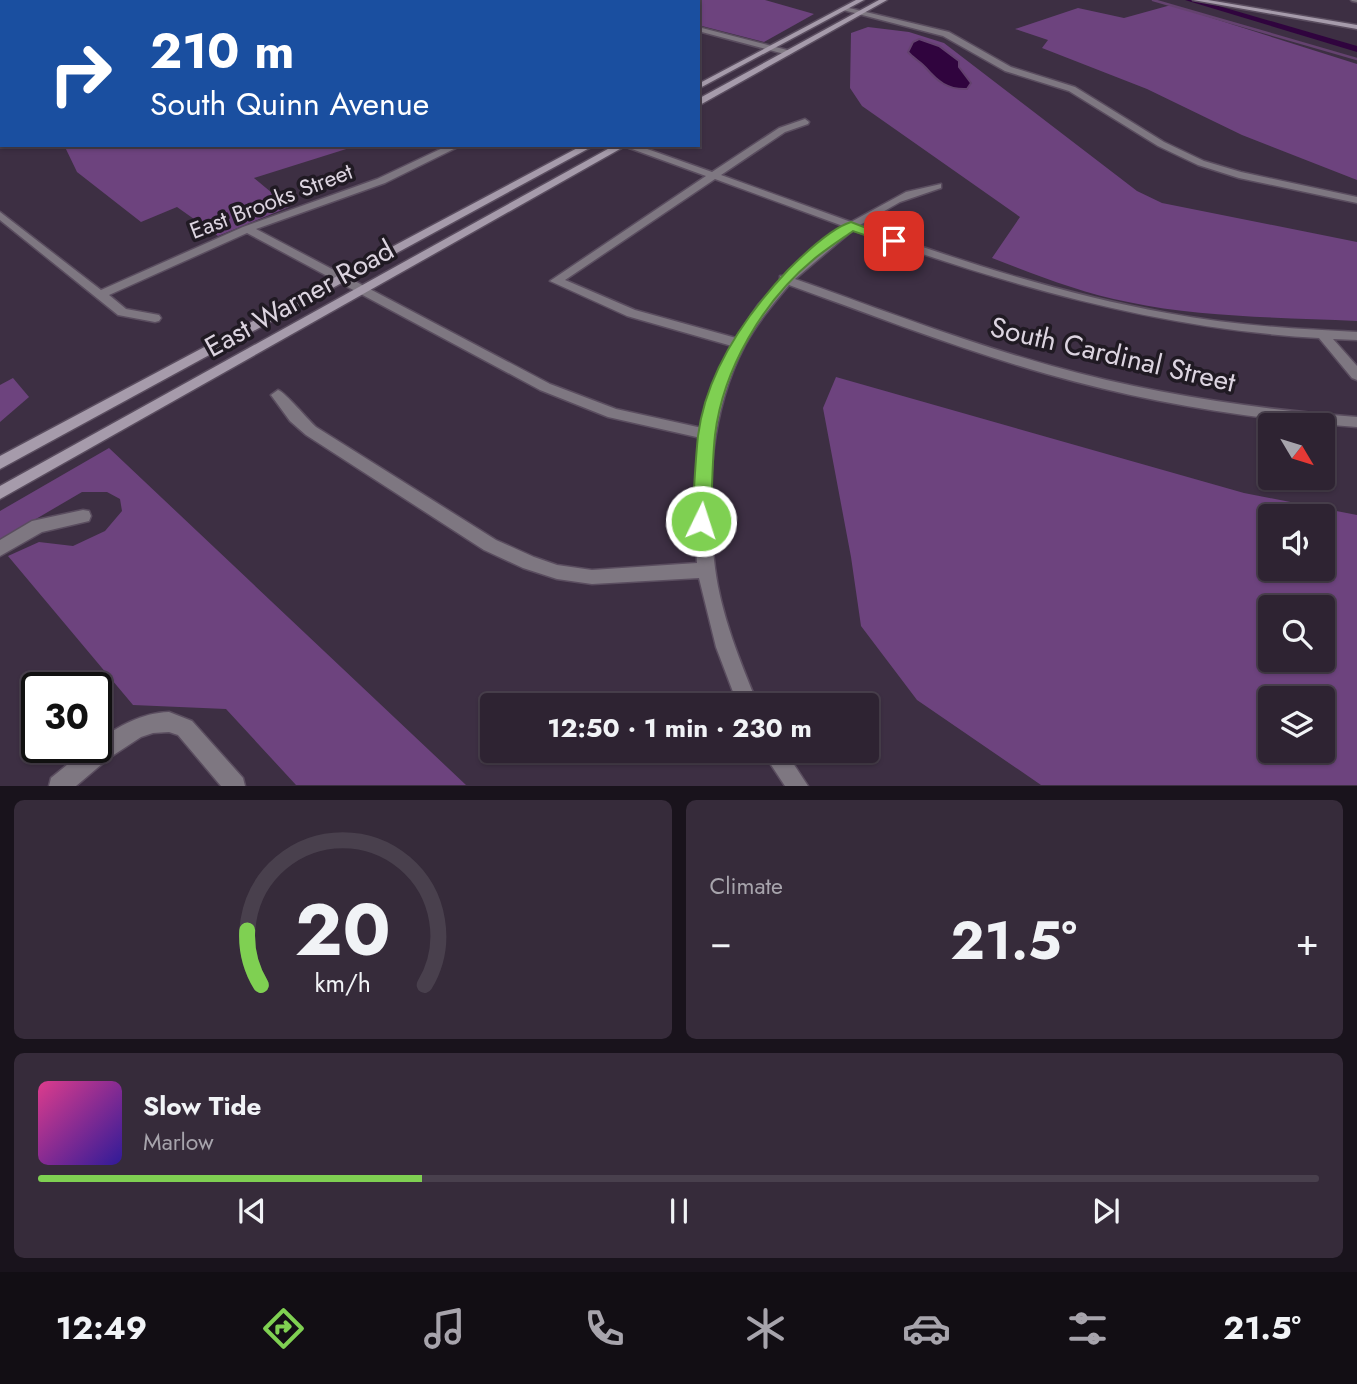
<!DOCTYPE html>
<meta charset="utf-8">
<style>
body{margin:0;font-family:Jost,sans-serif;background:#362b3a;color:#f1f3f6;height:100vh;display:flex;flex-direction:column;font-size:26px;white-space:nowrap}
*{box-sizing:border-box;margin:0}
p{font-size:23px;color:#a7a4ac}
.icon{flex:none;width:38px;height:38px;fill:none;stroke:currentColor;stroke-width:2;stroke-linecap:round;stroke-linejoin:round}
.map{position:relative;height:786px;overflow:hidden}
.panel{display:flex;flex-direction:column;gap:14px;padding:14px;background:#19131c;flex:1}
.panel>*{flex:none}
.banner{position:absolute;left:0px;top:0px;width:700px;height:147px;box-shadow:0 2px 5px #0004,0 0 0 2px #49404d;background:#1a4fa0;color:#fff;overflow:hidden}
.needle{width:46px;rotate:128deg}
.buttons{position:absolute;left:1258px;top:413px;display:grid;gap:14px}
.buttons a{display:grid;place-items:center;width:77px;height:77px;border-radius:7px;background:#2e2332;box-shadow:0 2px 5px #0004,0 0 0 2px #49404d;font-size:35px}
.speed{position:absolute;left:21px;top:672px;display:flex;gap:14px;font-size:35px;font-weight:700;text-align:center}
.speed>*{display:grid;place-content:center;width:91px;height:91px;border-radius:50%;background:#2e2332;box-shadow:0 2px 5px #0004,0 0 0 2px #49404d;line-height:1}
.speed .limit{border:4px solid #111;border-radius:10px;background:#fff;color:#111}
.pin{position:absolute;display:grid;place-items:center;width:60px;height:60px;color:#fff;margin:-30px;border-radius:14px;box-shadow:0 4px 10px #0006}
.me{position:absolute;width:77px;margin:-38px;rotate:4deg;stroke-linejoin:round;filter:drop-shadow(0 0 5px #0008)}
.turn{display:flex;align-items:center;gap:24px;height:147px;padding:0 35px;font-size:32px}
.turn .icon{width:91px;height:91px;stroke-width:2.5}
.turn b{display:block;font-size:49px;line-height:60px}
.big{font-size:52px;font-weight:700;line-height:1.1}
.panel .widget{flex:1;display:flex;flex-direction:column;justify-content:center;gap:10px;min-width:0;padding:0 24px;border-radius:10px;background:#362b3a}
.panel .dial{align-items:center;gap:0}
.dial svg{height:182px;overflow:visible;fill:none;stroke:#49404d;stroke-width:7;stroke-linecap:round;text-anchor:middle}
.dial text{fill:#f1f3f6;stroke:none}
.song{display:flex;align-items:center;gap:21px}
.cover{width:84px;height:84px;border-radius:10px;background:linear-gradient(135deg,hsl(330 70% 55%),hsl(250 70% 35%))}
.played{height:7px;border-radius:4px;background:linear-gradient(90deg,#7fd052 30%,#49404d 30%)}
.keys{display:flex;justify-content:space-around;direction:ltr}
.heat{display:flex;justify-content:space-between;align-items:center;font-size:38px;direction:ltr}
.panel .tiles{flex:1;display:grid;gap:14px;grid-template-columns:1fr 1fr}
.widget:last-child{grid-column:span 2}
.trip{position:absolute;left:480px;top:693px;width:399px;height:70px;border-radius:7px;background:#2e2332;box-shadow:0 2px 5px #0004,0 0 0 2px #49404d;font-weight:700;line-height:70px;text-align:center}
.dock{display:flex;height:112px;justify-content:space-around;align-items:center;background:#120e14;color:#a7a4ac}
.dock .icon{width:49px;height:49px}
.dock .selected{color:#7fd052}
.dock b{font-size:32px;color:#f1f3f6}
.map>svg:first-child{display:block}
.green{fill:#6d437e;fill-rule:evenodd}
.water{fill:#30043e;stroke:#64426f;stroke-width:2}
.lines{fill:none;stroke-linecap:round;stroke-linejoin:round}
.stream{stroke:#64426f;stroke-width:2.5}
.canal{fill:#30043e;fill-rule:evenodd}
.street-casing{stroke:#5a4d5f;stroke-width:3}
.secondary-casing{stroke:#5a4d5f;stroke-width:3}
.street{fill:#7e7781;fill-rule:evenodd}
.secondary{fill:#a69bab;fill-rule:evenodd}
.route{fill:#7fd052;stroke:#538735;stroke-width:2}
.labels{text-anchor:middle;stroke-width:7;stroke-linejoin:round;paint-order:stroke}
.far-street-label{font-size:23px;fill:#dcd4e0;stroke:#201a23}
.street-label{font-size:28px;fill:#dcd4e0;stroke:#201a23}
</style>
<div class="map">
<svg width="1357" height="786" viewBox="0 0 1357 786">
<rect width="100%" height="100%" fill="#3d2f43"/>
<g class="green">
<path d="M 540,0 L 765,0 L 814,14 L 764,42 L 698,25 L 698,2 L 536,2 Z"/>
<path d="M 1171,5 L 1357,64 L 1357,180 L 1242,135 L 1147,89 L 1042,48 L 1048,40 L 1015,29 L 1078,8 L 1124,18 Z"/>
<path d="M 868,27 L 909,32 L 944,43 L 1137,191 L 1162,203 L 1357,242 L 1357,321 C 1281,317 1203,318 1128,302 C 1081,293 1036,275 992,258 L 1020,217 L 862,106 L 850,88 L 851,33 Z"/>
<path d="M 64,145 L 359,145 L 254,178 L 289,207 L 218,236 L 177,207 L 141,222 L 77,172 Z"/>
<path d="M 836,377 L 1244,493 L 1357,515 L 1357,785 L 1041,785 L 917,700 L 861,626 L 851,557 L 823,408 ZM 1270,516 L 1323,516 L 1323,569 L 1270,569 ZM 1270,607 L 1323,607 L 1323,660 L 1270,660 ZM 1270,698 L 1323,698 L 1323,751 L 1270,751 Z"/>
<path d="M 13,378 L 29,397 L 0,422 L 0,385 Z"/>
<path d="M 109,448 L 466,785 L 296,785 L 226,709 L 133,705 L 8,556 L 39,542 L 73,546 L 105,531 L 122,511 L 120,499 L 107,492 L 82,492 L 0,540 L 0,511 Z"/>
</g>
<path class="water" d="M 919,39 L 939,46 L 959,61 L 959,67 L 971,83 L 967,89 C 948,90 937,81 926,68 C 921,62 913,58 908,52 L 913,42 Z"/>
<g class="lines">
<path class="stream" d="M 1153,0 L 1357,59"/>
<path class="canal" d="M 1185,0 L 1198,0 L 1357,46 L 1357,52 Z"/>
<g class="street-casing">
<g id="street">
<path d="M 357,0 L 365,0 L 355,2 Z"/>
<path d="M 1351,0 L 1357,0 L 1357,2 L 1352,1 Z"/>
<path d="M 845,7 L 949,32 L 1011,67 L 1075,87 L 1164,142 L 1204,161 L 1241,172 L 1357,197 L 1357,203 L 1239,178 L 1198,165 L 1158,146 L 1069,91 L 1005,71 L 943,36 L 843,10 Z"/>
<path d="M 698,27 L 791,51 L 792,53 L 788,55 L 698,31 Z"/>
<path d="M 805,119 L 809,122 L 808,124 L 785,132 L 721,175 L 851,222 L 906,192 L 941,184 L 941,188 L 900,202 L 860,225 C 960,261 1062,294 1167,313 C 1230,325 1293,329 1357,332 L 1357,340 L 1333,339 L 1357,366 L 1357,380 L 1352,378 L 1319,338 C 1158,329 1004,284 853,230 L 795,279 C 880,309 965,342 1052,366 C 1152,394 1254,409 1357,417 L 1357,427 C 1252,419 1148,403 1047,374 C 959,349 875,316 789,285 C 773,304 757,323 745,345 C 710,411 705,495 715,568 C 721,615 740,661 758,705 L 738,705 L 716,647 L 699,578 L 592,584 L 557,579 L 523,568 L 484,550 L 306,435 L 290,421 L 271,395 L 278,390 C 286,393 307,419 316,427 L 496,540 L 534,557 L 557,565 L 592,570 L 697,563 C 695,521 695,480 701,438 L 608,417 L 540,390 L 247,233 L 109,295 L 126,309 L 159,315 L 161,318 L 159,321 L 155,322 L 118,315 L 0,220 L 0,212 L 101,290 L 243,227 L 377,179 L 449,145 L 462,145 L 385,183 L 256,229 L 550,384 L 616,409 L 702,428 L 714,385 L 732,346 L 627,316 L 550,281 L 706,176 L 621,145 L 636,145 L 712,172 L 779,128 ZM 715,179 L 843,226 L 785,276 L 780,276 L 780,281 L 758,305 L 736,338 L 635,310 L 565,280 Z"/>
<path d="M 83,510 L 89,511 L 91,516 L 89,521 L 42,532 L 0,556 L 0,540 L 32,521 Z"/>
<path d="M 169,712 L 192,721 L 243,778 L 245,786 L 221,786 L 178,735 L 169,732 L 153,733 L 141,737 L 109,758 L 76,786 L 49,786 L 51,778 L 89,747 L 96,747 L 96,742 C 119,726 141,713 169,712 Z"/>
<path d="M 762,751 L 785,751 L 808,786 L 785,786 Z"/>
</g>
</g>
<g class="secondary-casing">
<g id="secondary">
<path d="M 856,0 L 864,0 L 698,89 L 698,84 Z"/>
<path d="M 879,0 L 887,0 L 698,106 L 698,99 Z"/>
<path d="M 1193,0 L 1208,0 L 1357,25 L 1357,29 Z"/>
<path d="M 583,145 L 595,145 L 0,469 L 0,456 Z"/>
<path d="M 615,145 L 627,145 L 0,499 L 0,486 Z"/>
</g>
</g>
<use href="#street" class="street"/>
<use href="#secondary" class="secondary"/>
</g>
<path class="route" d="M 851,222 L 900,241 L 894,245 L 853,231 C 840,240 826,249 814,259 C 763,301 723,369 715,435 C 712,463 712,493 711,521 L 708,526 L 701,529 L 695,526 L 692,521 C 694,493 695,464 698,436 C 706,372 745,316 788,270 C 803,255 831,228 851,222 Z"/>
<g class="labels">
<g class="far-street-label">
<text transform="translate(271 201) rotate(-21)" y="8">East Brooks Street</text>
</g>
<g class="street-label">
<text transform="translate(299 298) rotate(-29)" y="10">East Warner Road</text>
<text transform="translate(1113 354) rotate(13)" y="10">South Cardinal Street</text>
</g>
</g>
</svg>
<div class="buttons">
<a><svg class="needle" viewBox="-14 -14 28 28"><path d="M0-13l5 13h-10z" fill="#e53935"/><path d="M0 13l5-13h-10z" fill="#a7a4ac"/></svg></a>
<a><svg class="icon" aria-label="sound" viewBox="0 0 24 24"><path d="M4 9h4l5-4v14l-5-4H4zM17 9q2 3 0 6"/></svg></a>
<a><svg class="icon" aria-label="search" viewBox="0 0 24 24"><circle cx="10" cy="10" r="6"/><path d="M15 15l6 6"/></svg></a>
<a><svg class="icon" aria-label="layers" viewBox="0 0 24 24"><path d="M12 4l9 5-9 5-9-5zM3 14l9 5 9-5"/></svg></a>
</div>
<div class="speed"><div class="limit">30</div></div>
<div class="pin" style="left:894px;top:241px;background:#d93025"><svg class="icon" aria-label="arrive" viewBox="0 0 24 24"><path d="M6 21V4h12l-3 4 3 4H6"/></svg></div>
<svg class="me" style="left:701px;top:521px" viewBox="-20 -20 40 40"><circle r="17" fill="#7fd052" stroke="#fff" stroke-width="3"/><path d="M0-11L8 9 0 5-8 9z" fill="#fff"/></svg>
<div class="trip">12:50 · 1 min · 230 m</div>
<div class="banner">
<div class="turn"><svg class="icon" aria-label="right" viewBox="0 0 24 24"><path d="M7 20v-9h11M14 6l5 5-5 5"/></svg><div><b>210 m</b>South Quinn Avenue</div></div>
</div>
</div>
<section class="panel">
<div class="tiles">
<div class="widget dial"><svg viewBox="0 0 100 80">
<path d="M14 69A42 42 0 1 1 86 69"/>
<path d="M14 69A42 42 0 0 1 8 45" stroke="#7fd052"/>
<text x="50" y="56" font-size="32" font-weight="700">20</text>
<text x="50" y="72" font-size="11">km/h</text>
</svg></div>
<div class="widget"><p>Climate</p>
<div class="heat"><a>−</a><b class="big">21.5°</b><a>+</a></div>
</div>
<div class="widget">
<div class="song"><i class="cover"></i><div><b>Slow Tide</b><p>Marlow</p></div></div>
<div class="played"></div>
<div class="keys"><svg class="icon" aria-label="previous" viewBox="0 0 24 24"><path d="M18 5L8 12l10 7zM5 5v14"/></svg><svg class="icon" aria-label="pause" viewBox="0 0 24 24"><path d="M8 5v14M16 5v14"/></svg><svg class="icon" aria-label="next" viewBox="0 0 24 24"><path d="M6 5l10 7-10 7zM19 5v14"/></svg></div>
</div>
</div>
</section>
<nav class="dock">
<b>12:49</b>
<svg class="icon selected" aria-label="directions" viewBox="0 0 24 24"><path d="M12 3l9 9-9 9-9-9zM9 14v-3h6M13 9l2 2-2 2"/></svg>
<svg class="icon" aria-label="music" viewBox="0 0 24 24"><path d="M9 18V5l10-2v13"/><circle cx="6" cy="18" r="3"/><circle cx="16" cy="16" r="3"/></svg>
<svg class="icon" aria-label="phone" viewBox="0 0 24 24"><path d="M5 4h4l2 5-3 2q2 4 5 5l2-3 5 2v4C11 20 4 13 5 4z"/></svg>
<svg class="icon" aria-label="climate" viewBox="0 0 24 24"><path d="M12 3v18M4 7l16 10M4 17L20 7"/></svg>
<svg class="icon" aria-label="car" viewBox="0 0 24 24"><path d="M5 17H2v-5l4-1 3-4h7l3 4 3 1v5h-3M9 17h6M6 11h13"/><circle cx="7" cy="17" r="2"/><circle cx="17" cy="17" r="2"/></svg>
<svg class="icon" aria-label="filters" viewBox="0 0 24 24"><path d="M4 7h16M4 17h16"/><circle cx="9" cy="7" r="2"/><circle cx="15" cy="17" r="2"/></svg>
<b>21.5°</b>
</nav>
